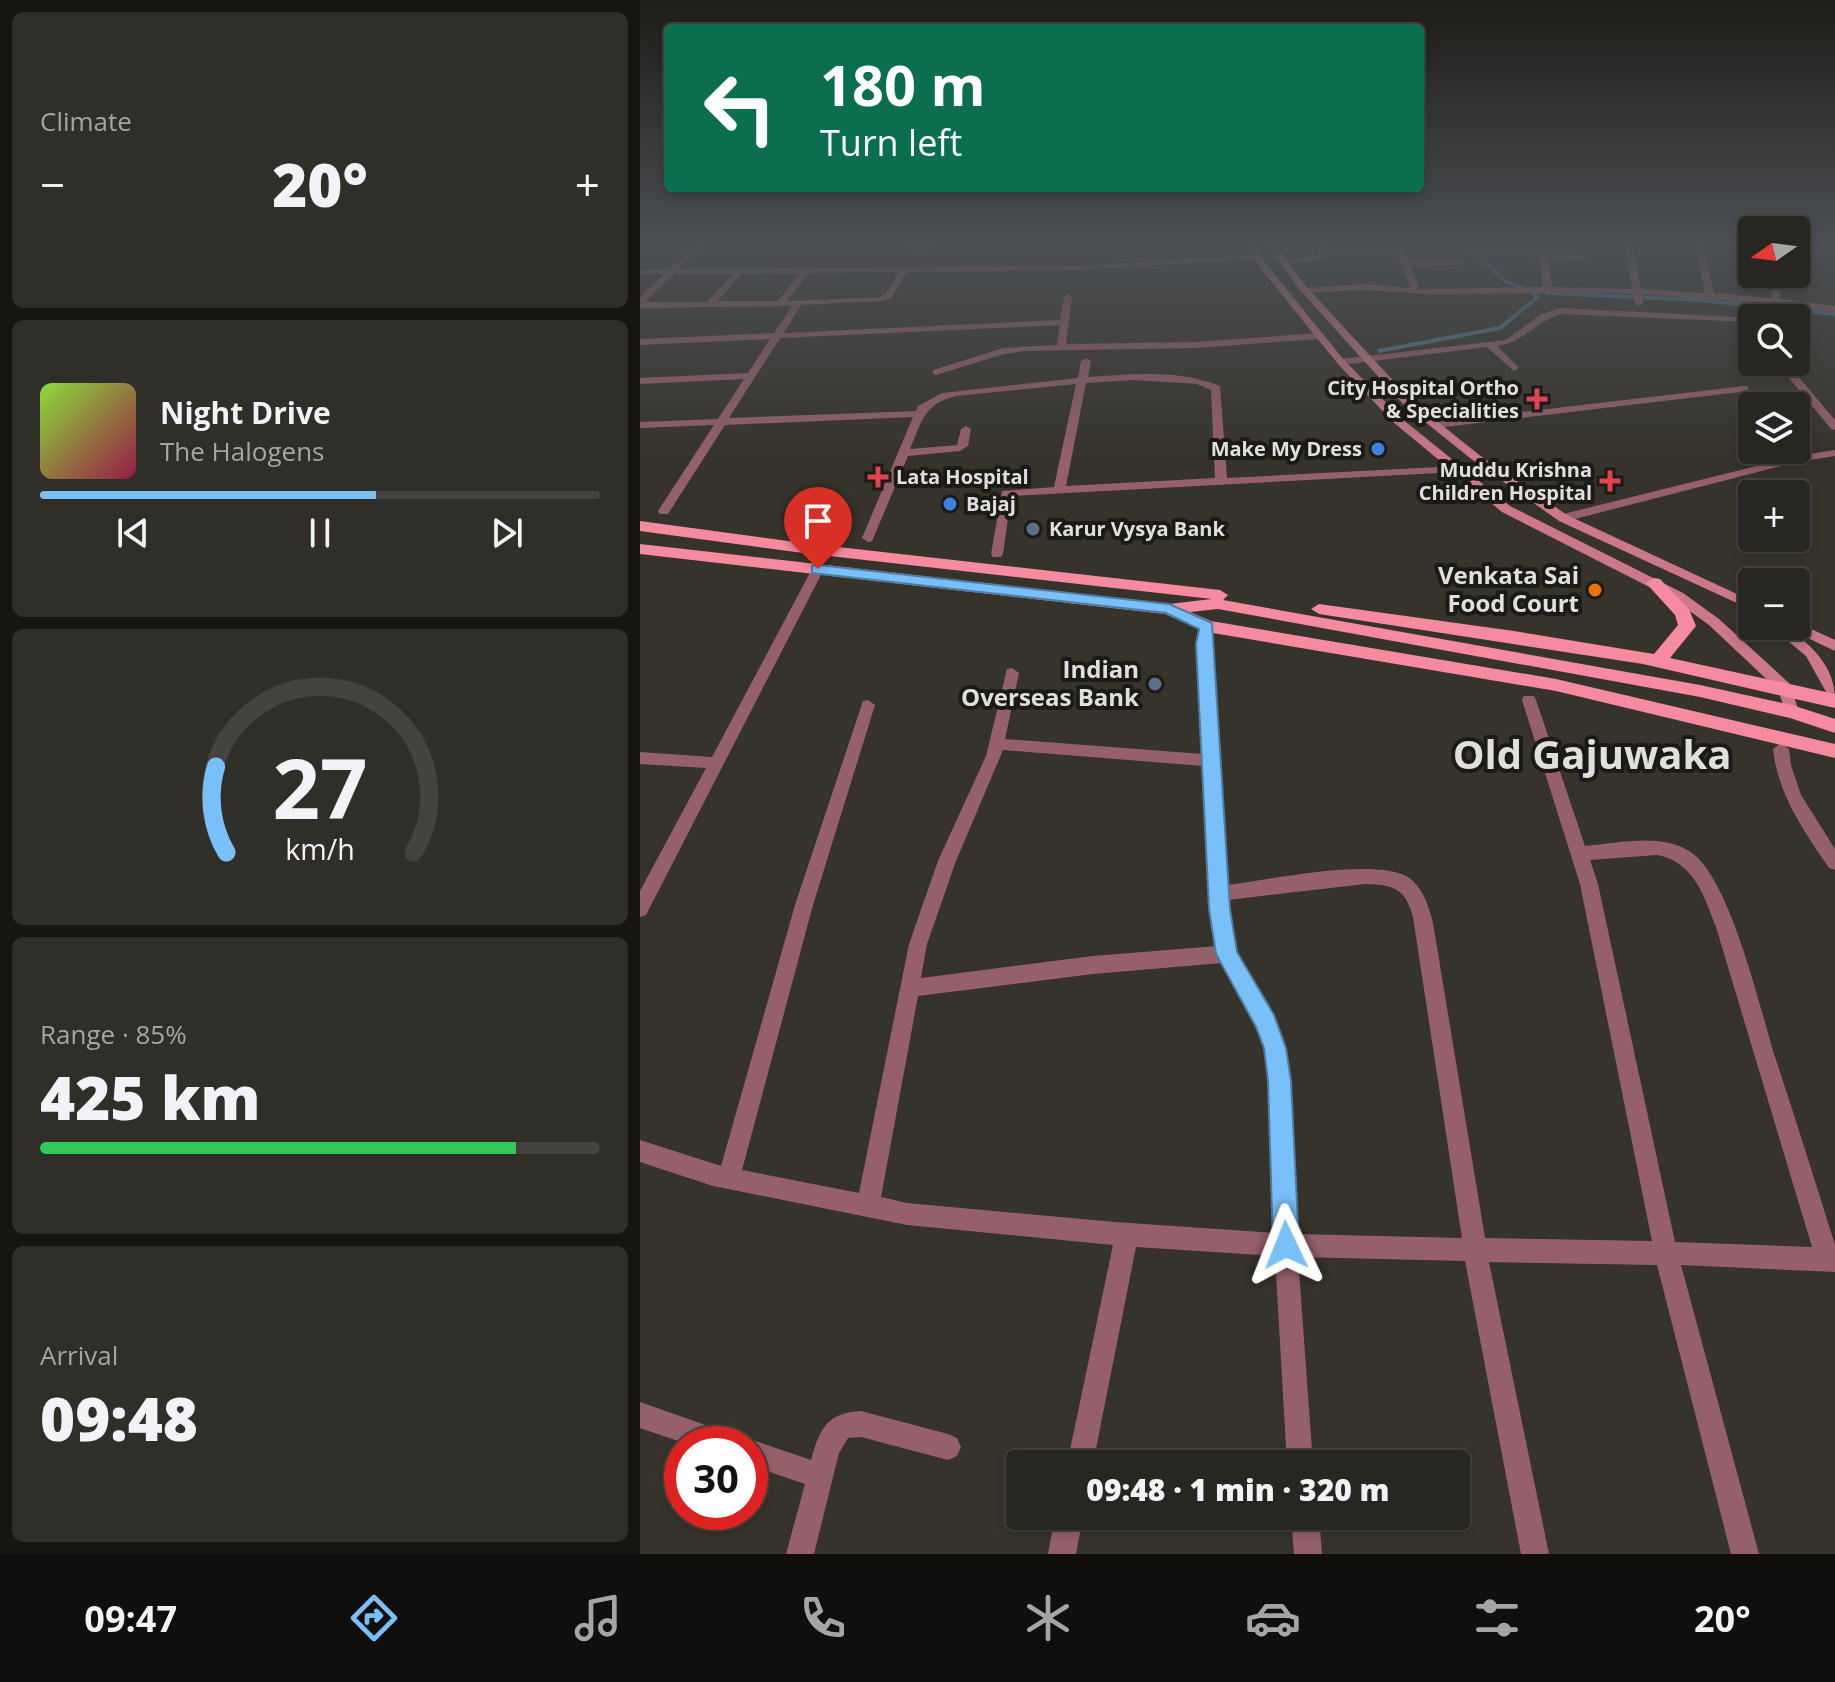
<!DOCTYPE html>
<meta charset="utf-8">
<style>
body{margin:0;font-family:"Open Sans",sans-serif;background:#302e29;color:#f1f3f6;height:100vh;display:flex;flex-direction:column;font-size:30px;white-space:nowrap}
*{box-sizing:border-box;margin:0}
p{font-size:26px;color:#a5a5a5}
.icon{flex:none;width:44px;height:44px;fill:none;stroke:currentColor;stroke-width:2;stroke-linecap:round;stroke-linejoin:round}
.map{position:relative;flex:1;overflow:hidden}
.panel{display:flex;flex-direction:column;gap:12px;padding:12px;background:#161512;width:640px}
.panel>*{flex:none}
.top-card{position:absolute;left:24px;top:24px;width:760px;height:168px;border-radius:8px;box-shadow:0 4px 12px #0003,0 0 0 2px #44433e;background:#0b6e4f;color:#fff;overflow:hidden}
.needle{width:52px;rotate:256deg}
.fabs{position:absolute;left:1098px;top:216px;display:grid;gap:16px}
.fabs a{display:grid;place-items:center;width:72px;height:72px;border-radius:8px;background:#282620;box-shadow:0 4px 12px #0003,0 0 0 2px #44433e;font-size:40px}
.speed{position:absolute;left:24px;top:1426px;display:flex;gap:16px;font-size:40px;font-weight:700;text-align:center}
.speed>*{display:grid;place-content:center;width:104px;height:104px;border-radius:50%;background:#282620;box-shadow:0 4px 12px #0003,0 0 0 2px #44433e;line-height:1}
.speed .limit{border:12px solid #d22;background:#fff;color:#111}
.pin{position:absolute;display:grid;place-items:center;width:68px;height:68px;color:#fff;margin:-82px -34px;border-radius:50% 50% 50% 0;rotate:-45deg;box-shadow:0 0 8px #0007}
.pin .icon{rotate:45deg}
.me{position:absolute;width:88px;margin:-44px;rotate:358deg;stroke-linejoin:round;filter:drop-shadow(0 0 6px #0008)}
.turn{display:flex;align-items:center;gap:28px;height:168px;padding:0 24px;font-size:36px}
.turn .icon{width:104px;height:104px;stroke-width:2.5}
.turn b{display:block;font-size:56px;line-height:68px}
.big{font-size:60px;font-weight:800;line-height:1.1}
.panel .widget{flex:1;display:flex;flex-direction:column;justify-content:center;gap:12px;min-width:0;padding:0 28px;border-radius:12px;background:#302e29}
.panel .dial{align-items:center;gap:0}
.dial svg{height:208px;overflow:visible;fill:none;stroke:#44433e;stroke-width:7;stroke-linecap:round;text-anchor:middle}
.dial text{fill:#f1f3f6;stroke:none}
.song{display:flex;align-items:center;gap:24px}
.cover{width:96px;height:96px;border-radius:12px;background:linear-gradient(135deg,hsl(90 70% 55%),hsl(340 70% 35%))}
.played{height:8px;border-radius:4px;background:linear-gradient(90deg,#79bff8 60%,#44433e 60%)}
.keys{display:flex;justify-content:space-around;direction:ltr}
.heat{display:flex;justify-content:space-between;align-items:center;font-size:44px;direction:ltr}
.charge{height:12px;border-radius:6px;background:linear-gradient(90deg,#34c759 85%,#44433e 0)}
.trip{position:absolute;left:366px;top:1450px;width:464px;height:80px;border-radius:8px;background:#282620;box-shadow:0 4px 12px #0003,0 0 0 2px #44433e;font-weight:800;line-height:80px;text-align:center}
.tab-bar{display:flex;height:128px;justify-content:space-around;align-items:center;background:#100f0d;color:#a5a5a5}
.tab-bar .icon{width:56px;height:56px}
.tab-bar .on{color:#79bff8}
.tab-bar b{font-size:36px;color:#f1f3f6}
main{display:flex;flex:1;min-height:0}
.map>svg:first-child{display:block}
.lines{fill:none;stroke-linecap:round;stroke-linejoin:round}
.stream{stroke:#4f7997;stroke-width:4}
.minor{fill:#95606a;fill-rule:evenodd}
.tertiary{stroke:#95606a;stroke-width:16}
.secondary{fill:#cc7888;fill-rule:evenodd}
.primary{fill:#f68a9f;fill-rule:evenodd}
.route{fill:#79bff8;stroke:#4f7ca1;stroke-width:2}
.health-dot{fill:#e0444e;stroke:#1c1a17;stroke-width:3}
.shop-dot{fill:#3f7fe0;stroke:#1c1a17;stroke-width:3}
.service-dot{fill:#5c6f8a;stroke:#1c1a17;stroke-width:3}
.food-dot{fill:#e8710a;stroke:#1c1a17;stroke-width:3}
.labels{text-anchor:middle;stroke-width:8;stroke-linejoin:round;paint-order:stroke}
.far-poi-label{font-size:20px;font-weight:bold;fill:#e1dfdb;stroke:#1c1a17;text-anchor:end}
.poi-label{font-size:24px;font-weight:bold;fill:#e1dfdb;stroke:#1c1a17;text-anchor:end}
.town-label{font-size:40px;font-weight:bold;fill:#e1dfdb;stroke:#1c1a17}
</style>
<main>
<section class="panel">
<div class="widget"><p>Climate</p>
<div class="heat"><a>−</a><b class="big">20°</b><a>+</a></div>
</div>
<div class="widget">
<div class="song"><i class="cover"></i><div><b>Night Drive</b><p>The Halogens</p></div></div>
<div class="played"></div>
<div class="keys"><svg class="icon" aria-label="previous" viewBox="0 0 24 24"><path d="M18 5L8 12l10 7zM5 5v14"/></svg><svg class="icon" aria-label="pause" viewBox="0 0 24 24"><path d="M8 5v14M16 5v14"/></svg><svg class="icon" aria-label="next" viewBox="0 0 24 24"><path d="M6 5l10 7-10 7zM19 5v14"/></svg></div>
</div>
<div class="widget dial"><svg viewBox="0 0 100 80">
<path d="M14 69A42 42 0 1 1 86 69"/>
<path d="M14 69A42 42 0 0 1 10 36" stroke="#79bff8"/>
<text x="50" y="56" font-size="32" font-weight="700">27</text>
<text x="50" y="72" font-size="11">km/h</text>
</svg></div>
<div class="widget"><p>Range · 85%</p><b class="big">425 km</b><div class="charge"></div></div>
<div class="widget"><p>Arrival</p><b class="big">09:48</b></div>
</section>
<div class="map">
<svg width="1195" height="1554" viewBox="0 0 1195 1554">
<rect width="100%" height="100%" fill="#36332b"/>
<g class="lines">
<g class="stream">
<path d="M 822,242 L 865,281 L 887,290"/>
<path d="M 907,293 L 1060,300 L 1195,314"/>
<path d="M 739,351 L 860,328 L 898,297 L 892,292"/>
</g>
<g class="minor">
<path d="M 0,242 L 8,242 L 0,248 Z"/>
<path d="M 58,242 L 67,242 L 39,269 L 436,266 L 616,255 L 620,257 L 616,259 L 436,270 L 267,272 L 252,297 L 244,301 L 161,305 L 144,333 L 420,320 L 424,297 L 428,294 L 432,297 L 426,344 L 554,342 L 679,333 L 684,336 L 679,339 L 554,348 L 384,351 L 364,354 L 296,375 L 293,374 L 293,370 L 363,348 L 417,345 L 420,325 L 140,338 L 89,418 L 276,411 L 278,406 L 302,393 L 438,378 L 441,361 L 446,358 L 451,361 L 448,377 C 491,374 539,369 580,386 L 587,478 L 817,466 L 823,469 L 817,472 L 371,496 L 363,554 L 361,557 L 353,557 L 351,554 L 362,491 L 414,487 L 436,384 L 317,396 C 284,403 282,421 270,449 L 317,445 L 321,429 L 326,426 L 331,429 L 328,446 L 320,451 L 268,456 L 232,541 L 228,542 L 222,538 L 273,417 L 85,425 L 28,514 L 20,514 L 18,511 L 74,425 L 0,428 L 0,422 L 78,419 L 104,379 L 0,384 L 0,378 L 108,373 L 130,339 L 0,345 L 0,339 L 134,333 L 152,306 L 0,308 L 0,297 L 24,274 L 0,274 L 0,270 L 30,269 ZM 259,272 L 246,293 L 239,297 L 147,301 L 169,273 ZM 160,273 L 138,301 L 77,301 L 102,274 ZM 34,274 L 93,274 L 67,302 L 5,302 ZM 494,380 L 557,384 L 571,390 L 575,478 L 426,486 L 446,383 Z"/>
<path d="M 678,242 L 686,242 L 686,251 L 756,251 L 753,242 L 761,242 L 769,262 L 819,261 L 823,263 L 819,265 L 770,266 L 779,289 L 903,287 L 900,257 L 833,253 L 836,249 L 949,256 L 946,260 L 908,258 L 912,287 L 992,289 L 984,242 L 992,242 L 1001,289 L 1065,293 L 1054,242 L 1062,242 L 1074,293 L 1131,298 L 1133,274 L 1141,274 L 1140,299 L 1195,306 L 1195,312 L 1140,305 L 1138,313 L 1130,318 L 1120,318 L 1131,310 L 1131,304 L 1002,294 L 1003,303 L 999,306 L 995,303 L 993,294 L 964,293 L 790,294 L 725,290 L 662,293 L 662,289 L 665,288 L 725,284 L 771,288 L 758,255 L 687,255 L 683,259 L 644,264 L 640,262 L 679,255 Z"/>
<path d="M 920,308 L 1116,318 L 1112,318 L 1112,322 L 921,314 C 897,321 882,343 857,346 L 879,368 L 874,371 L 847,347 L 701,365 L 696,362 L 701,359 L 866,340 L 901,314 Z"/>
<path d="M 1136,362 L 1146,362 L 1195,420 L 1195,430 L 1191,429 Z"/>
<path d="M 1104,386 L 1108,387 L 1108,391 L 796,428 L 791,425 L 796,422 Z"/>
<path d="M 1195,450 L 1195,456 L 1157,462 L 923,522 L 917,518 L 919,515 L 1157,456 Z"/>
<path d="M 178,565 L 184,569 L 6,915 L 0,917 L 0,891 L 66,768 L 0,764 L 0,752 L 72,757 L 172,569 Z"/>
<path d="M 567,622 L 574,626 L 571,644 L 587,885 C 629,880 730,858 766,876 C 782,885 789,906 793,923 L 845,1238 L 1012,1241 L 940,884 L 882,700 L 884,696 L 894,696 L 896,700 L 945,846 C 979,843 1023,832 1052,853 C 1090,880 1120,1007 1134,1054 C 1155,1117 1175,1181 1195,1245 L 1195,1272 L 1041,1265 L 1119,1554 L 1091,1554 L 1017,1265 L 849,1262 L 909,1554 L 881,1554 L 825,1261 L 658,1257 L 673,1464 L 647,1464 L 635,1256 L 496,1247 L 453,1464 L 427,1464 L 473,1245 L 267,1225 L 73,1186 L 0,1162 L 0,1140 L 81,1166 L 155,905 L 223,701 L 228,700 L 235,705 L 173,905 L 102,1170 L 219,1193 L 269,944 L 298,861 L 346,756 L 367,669 L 372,668 L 379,673 L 365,739 L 563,754 L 557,644 L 560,626 ZM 363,750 L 563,766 L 571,909 L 577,946 L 453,956 L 281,978 L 287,944 L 316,861 ZM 1017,855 C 1054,862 1064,896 1076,927 L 1172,1247 L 1035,1242 L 958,884 L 950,860 ZM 725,884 C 753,885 765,887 773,917 L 822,1238 L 657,1234 L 649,1081 L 645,1048 L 633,1016 L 596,952 L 588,900 ZM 582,963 L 617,1027 L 625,1048 L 629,1081 L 634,1233 L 475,1222 L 267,1203 L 241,1197 L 278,996 L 453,974 Z"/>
<path d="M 1141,743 L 1149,749 L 1151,765 L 1161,795 L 1195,849 L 1195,870 L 1189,868 C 1164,831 1138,795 1133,749 Z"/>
<path d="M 0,1402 L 94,1435 L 98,1444 L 47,1444 L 0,1428 Z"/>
<path d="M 221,1411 L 308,1434 L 317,1438 L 321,1447 L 317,1456 L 308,1460 L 221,1437 L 208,1438 L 199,1453 L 174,1554 L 146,1554 L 165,1484 L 110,1465 L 110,1444 L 101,1443 L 110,1439 L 171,1460 C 180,1428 187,1413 221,1411 Z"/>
<path d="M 415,1516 L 443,1516 L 436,1554 L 408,1554 Z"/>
<path d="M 651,1516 L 679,1516 L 682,1554 L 654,1554 Z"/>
</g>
<path class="tertiary" d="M 271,242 L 287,242"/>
<g class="secondary">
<path d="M 605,242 L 613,242 L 620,256 L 704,360 L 761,418 L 870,506 L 1043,593 L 1079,619 L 1150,684 L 1159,712 L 1157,716 L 1147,716 L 1138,690 L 1069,625 L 1033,599 L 862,512 L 753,422 L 698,364 L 613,259 Z"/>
<path d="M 625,242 L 633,242 L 665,285 L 772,401 L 838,454 L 927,515 L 1112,601 L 1112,610 L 919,521 L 830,458 L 764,405 L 659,289 Z"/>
<path d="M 1156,622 L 1195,640 L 1195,651 L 1151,630 C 1175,649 1195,668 1195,700 L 1190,699 L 1166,656 L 1130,626 L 1148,628 L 1147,626 L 1156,626 Z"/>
</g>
<g class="primary">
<path d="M 0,521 L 163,543 L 580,590 L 588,595 L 583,600 L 1060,685 L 1152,705 L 1195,719 L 1195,733 L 1150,718 L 1060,697 L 578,609 L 550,612 L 571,621 L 916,679 L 1195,744 L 1195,758 L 916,691 L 567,632 L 525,614 L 0,554 L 0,544 L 529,604 L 572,599 L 163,553 L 0,531 Z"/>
<path d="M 1014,578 L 1020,579 L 1049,609 L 1056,626 L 1030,658 L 1195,694 L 1195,708 L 1003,664 L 679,614 L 671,609 L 679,604 L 874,631 L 1014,654 L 1038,625 L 1035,615 L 1006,583 Z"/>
</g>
</g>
<linearGradient id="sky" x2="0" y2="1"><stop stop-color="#1e1c18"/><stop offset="0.53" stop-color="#4c5055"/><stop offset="1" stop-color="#4c5055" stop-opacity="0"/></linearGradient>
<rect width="1195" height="460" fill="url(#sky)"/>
<path class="route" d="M 178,565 L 529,604 L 572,623 L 590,909 L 597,952 L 634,1015 L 646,1048 L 651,1081 L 659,1245 L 655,1254 L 646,1258 L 637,1254 L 633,1245 L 628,1081 L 624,1048 L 616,1027 L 576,954 L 569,909 L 556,644 L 559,629 L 526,613 L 172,573 L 172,566 Z"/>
<g class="health-dot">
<path d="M893 387h8v8h8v8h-8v8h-8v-8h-8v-8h8z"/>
<path d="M234 465h8v8h8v8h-8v8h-8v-8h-8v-8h8z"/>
<path d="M966 469h8v8h8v8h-8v8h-8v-8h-8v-8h8z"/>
</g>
<g class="shop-dot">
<circle cx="738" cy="449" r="8"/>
<circle cx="310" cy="504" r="8"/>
</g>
<g class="service-dot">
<circle cx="393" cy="529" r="8"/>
<circle cx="515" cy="684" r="8"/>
</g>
<circle class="food-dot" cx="955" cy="590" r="8"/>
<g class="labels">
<g class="far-poi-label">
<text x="879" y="395">City Hospital Ortho<tspan x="879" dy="23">&amp; Specialities</tspan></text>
<text x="722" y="456">Make My Dress</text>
<text x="952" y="477">Muddu Krishna<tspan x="952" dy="23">Children Hospital</tspan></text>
<text x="256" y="484" text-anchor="start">Lata Hospital</text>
<text x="326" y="511" text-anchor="start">Bajaj</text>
<text x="409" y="536" text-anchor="start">Karur Vysya Bank</text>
</g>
<g class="poi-label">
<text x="939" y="584">Venkata Sai<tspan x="939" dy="28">Food Court</tspan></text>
<text x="499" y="678">Indian<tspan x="499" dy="28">Overseas Bank</tspan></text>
</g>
<g class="town-label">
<text x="952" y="769">Old Gajuwaka</text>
</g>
</g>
</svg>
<div class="fabs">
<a><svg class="needle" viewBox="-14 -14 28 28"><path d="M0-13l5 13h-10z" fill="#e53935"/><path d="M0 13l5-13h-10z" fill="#a5a5a5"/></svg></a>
<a><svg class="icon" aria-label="search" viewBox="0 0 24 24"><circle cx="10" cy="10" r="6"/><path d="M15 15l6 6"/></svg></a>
<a><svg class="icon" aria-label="layers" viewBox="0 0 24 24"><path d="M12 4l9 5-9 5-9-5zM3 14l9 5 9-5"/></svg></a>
<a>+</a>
<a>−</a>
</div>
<div class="speed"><div class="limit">30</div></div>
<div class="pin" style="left:178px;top:569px;background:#d93025"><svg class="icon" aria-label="arrive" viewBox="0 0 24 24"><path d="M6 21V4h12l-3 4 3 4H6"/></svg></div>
<svg class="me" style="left:646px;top:1245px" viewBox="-20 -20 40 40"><path d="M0-17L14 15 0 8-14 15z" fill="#79bff8" stroke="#fff" stroke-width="4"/></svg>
<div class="trip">09:48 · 1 min · 320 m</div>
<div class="top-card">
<div class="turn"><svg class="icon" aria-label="left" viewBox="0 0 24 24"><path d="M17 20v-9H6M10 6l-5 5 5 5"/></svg><div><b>180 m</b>Turn left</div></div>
</div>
</div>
</main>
<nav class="tab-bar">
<b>09:47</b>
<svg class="icon on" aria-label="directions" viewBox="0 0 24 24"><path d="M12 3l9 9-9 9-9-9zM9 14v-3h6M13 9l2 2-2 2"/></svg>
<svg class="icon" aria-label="music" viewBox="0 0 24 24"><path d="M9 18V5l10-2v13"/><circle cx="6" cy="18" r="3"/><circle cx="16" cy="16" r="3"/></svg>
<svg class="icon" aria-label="phone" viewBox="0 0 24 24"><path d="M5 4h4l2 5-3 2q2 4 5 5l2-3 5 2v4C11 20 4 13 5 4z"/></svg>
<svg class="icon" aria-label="climate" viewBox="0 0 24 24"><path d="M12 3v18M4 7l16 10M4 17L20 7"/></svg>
<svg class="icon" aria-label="car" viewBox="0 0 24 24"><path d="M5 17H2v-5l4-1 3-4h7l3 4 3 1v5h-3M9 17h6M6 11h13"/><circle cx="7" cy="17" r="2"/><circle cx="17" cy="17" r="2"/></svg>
<svg class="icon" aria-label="filters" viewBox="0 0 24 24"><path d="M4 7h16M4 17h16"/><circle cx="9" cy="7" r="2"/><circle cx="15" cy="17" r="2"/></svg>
<b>20°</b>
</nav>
